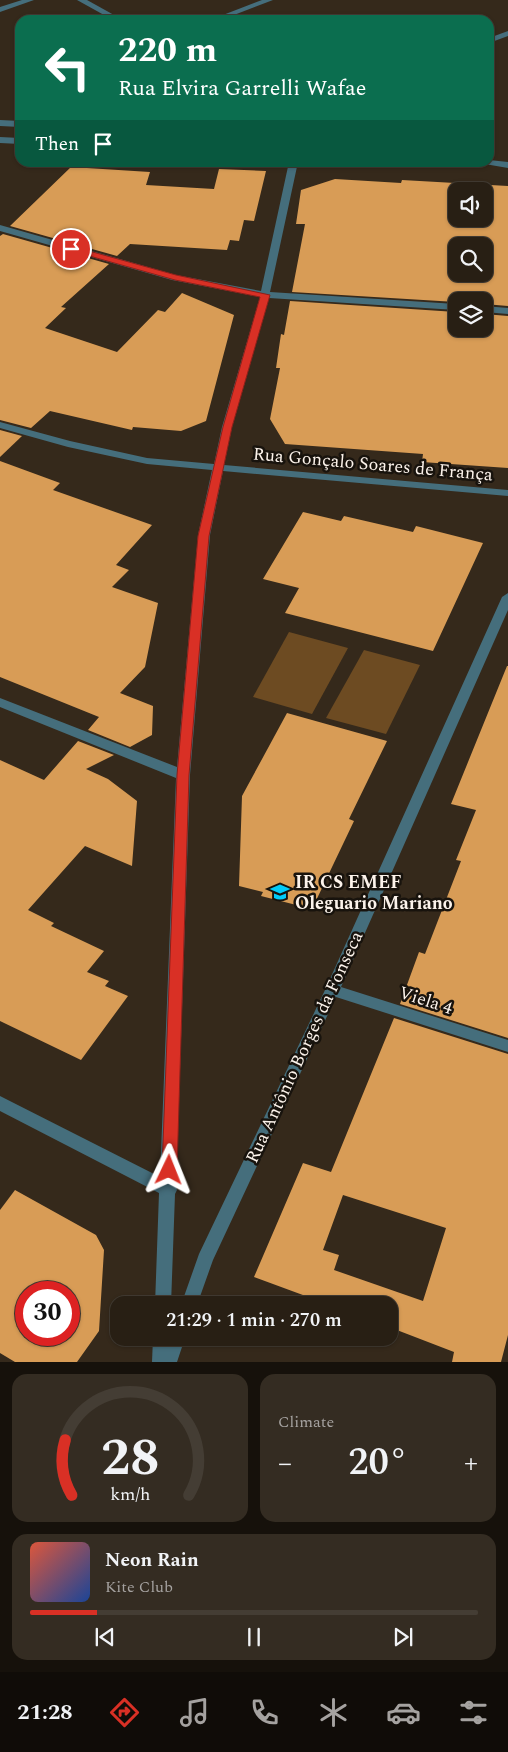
<!DOCTYPE html>
<meta charset="utf-8">
<style>
body{margin:0;font-family:Spectral,serif;background:#342c22;color:#f1f3f6;height:100vh;display:flex;flex-direction:column;font-size:19px;white-space:nowrap}
*{box-sizing:border-box;margin:0}
p{font-size:16px;color:#a5a2a0}
.icon{flex:none;width:28px;height:28px;fill:none;stroke:currentColor;stroke-width:2;stroke-linecap:round;stroke-linejoin:round}
.map{position:relative;height:1362px;overflow:hidden}
.drawer{display:flex;flex-direction:column;gap:12px;padding:12px;background:#16110b;flex:1}
.drawer>*{flex:none}
.top-card{position:absolute;left:15px;top:15px;width:479px;height:152px;border-radius:15px;box-shadow:0 1px 4px #0004,0 0 0 1px #443d34;background:#0b6e4f;color:#fff;overflow:hidden}
.tools{position:absolute;left:448px;top:182px;display:grid;gap:10px}
.tools a{display:grid;place-items:center;width:45px;height:45px;border-radius:10px;background:#281f14;box-shadow:0 1px 4px #0004,0 0 0 1px #443d34;font-size:25px}
.speed{position:absolute;left:15px;top:1281px;display:flex;gap:10px;font-size:25px;font-weight:700;text-align:center}
.speed>*{display:grid;place-content:center;width:65px;height:65px;border-radius:50%;background:#281f14;box-shadow:0 1px 4px #0004,0 0 0 1px #443d34;line-height:1}
.speed .limit{border:8px solid #d22;background:#fff;color:#111}
.pin{position:absolute;display:grid;place-items:center;width:42px;height:42px;color:#fff;margin:-21px;border:2px solid #fff;border-radius:50%;box-shadow:0 1px 5px #0007}
.me{position:absolute;width:55px;margin:-28px;rotate:2deg;stroke-linejoin:round;filter:drop-shadow(0 0 4px #0008)}
.turn{display:flex;align-items:center;gap:18px;height:105px;padding:0 20px;font-size:22px}
.turn .icon{width:65px;height:65px;stroke-width:2.5}
.turn b{display:block;font-size:35px;line-height:42px}
.then{display:flex;align-items:center;height:48px;padding:0 20px;background:#0003;gap:10px;font-size:19px}
.big{font-size:38px;font-weight:600;line-height:1.1}
.drawer .tile{flex:1;display:flex;flex-direction:column;justify-content:center;gap:8px;min-width:0;padding:0 18px;border-radius:15px;background:#342c22}
.drawer .dial{align-items:center;gap:0}
.dial svg{height:130px;overflow:visible;fill:none;stroke:#443d34;stroke-width:7;stroke-linecap:round;text-anchor:middle}
.dial text{fill:#f1f3f6;stroke:none}
.song{display:flex;align-items:center;gap:15px}
.cover{width:60px;height:60px;border-radius:8px;background:linear-gradient(135deg,hsl(10 70% 55%),hsl(220 70% 35%))}
.played{height:5px;border-radius:2px;background:linear-gradient(90deg,#d93025 15%,#443d34 15%)}
.keys{display:flex;justify-content:space-around;direction:ltr}
.heat{display:flex;justify-content:space-between;align-items:center;font-size:28px;direction:ltr}
.drawer .tiles{flex:1;display:grid;gap:12px;grid-template-columns:1fr 1fr}
.tile:last-child{grid-column:span 2}
.trip{position:absolute;left:110px;top:1296px;width:288px;height:50px;border-radius:15px;background:#281f14;box-shadow:0 1px 4px #0004,0 0 0 1px #443d34;font-weight:600;line-height:50px;text-align:center}
.tab-bar{display:flex;height:80px;justify-content:space-around;align-items:center;background:#100c08;color:#a5a2a0}
.tab-bar .icon{width:35px;height:35px}
.tab-bar .current{color:#d93025}
.tab-bar b{font-size:22px;color:#f1f3f6}
.map>svg:first-child{display:block}
.green{fill:#6d4b22}
.building{fill:#d89c56;fill-rule:evenodd}
.lines{fill:none;stroke-linecap:round;stroke-linejoin:round}
.minor{fill:#456e7c;fill-rule:evenodd}
.route{fill:#d93025;stroke:#8d1f18}
.labels{text-anchor:middle;stroke-width:5;stroke-linejoin:round;paint-order:stroke}
.street-label{font-size:18px;fill:#fcf3eb;stroke:#18130d}
.poi-label{font-size:18px;font-weight:bold;fill:#fcf3eb;stroke:#18130d;text-anchor:start}
</style>
<div class="map">
<svg width="508" height="1362" viewBox="0 0 508 1362">
<rect width="100%" height="100%" fill="#35291b"/>
<g class="green">
<path d="M 289,632 L 348,648 L 312,714 L 253,697 Z"/>
<path d="M 364,650 L 420,665 L 386,734 L 326,718 Z"/>
</g>
<g class="building">
<path d="M 71,167 L 150,172 L 146,185 L 214,189 L 219,169 L 266,171 L 254,221 L 244,220 L 239,241 L 230,240 L 227,250 L 130,244 L 117,256 L 10,226 Z"/>
<path d="M 335,179 L 401,183 L 402,180 L 508,186 L 508,306 L 484,304 L 484,301 L 456,302 L 292,292 L 305,224 L 296,224 L 301,190 ZM 456,191 L 484,191 L 484,219 L 456,219 ZM 456,246 L 484,246 L 484,274 L 456,274 Z"/>
<path d="M 3,234 L 109,264 L 61,307 L 66,308 L 45,328 L 117,352 L 158,310 L 165,312 L 182,293 L 234,315 L 206,421 L 181,431 L 133,427 L 132,430 L 50,411 L 31,428 L 0,420 L 0,236 Z"/>
<path d="M 290,301 L 456,312 L 456,329 L 484,329 L 484,314 L 508,316 L 508,468 L 422,462 L 423,454 L 285,444 L 270,419 L 280,368 L 276,368 L 281,334 L 284,335 Z"/>
<path d="M 0,430 L 22,436 L 0,457 Z"/>
<path d="M 0,461 L 60,483 L 53,490 L 152,525 L 116,565 L 129,570 L 112,587 L 158,603 L 145,667 L 120,693 L 153,706 L 152,735 L 130,747 L 88,730 L 99,717 L 0,677 Z"/>
<path d="M 303,512 L 341,521 L 344,516 L 413,532 L 416,526 L 483,543 L 433,651 L 285,613 L 299,588 L 263,579 Z"/>
<path d="M 507,666 L 508,666 L 508,1038 L 400,1004 L 419,952 L 425,954 L 461,861 L 456,860 L 476,810 L 451,804 Z"/>
<path d="M 287,713 L 387,741 L 349,819 L 354,821 L 312,909 L 261,896 L 263,892 L 239,886 L 242,796 Z"/>
<path d="M 78,741 L 114,755 L 86,769 L 108,779 L 137,801 L 132,866 L 85,846 L 28,910 L 54,923 L 51,926 L 104,951 L 87,972 L 109,981 L 105,986 L 128,996 L 81,1060 L 0,1021 L 0,760 L 44,780 Z"/>
<path d="M 394,1018 L 508,1054 L 508,1335 L 501,1362 L 452,1362 L 454,1352 L 389,1327 L 389,1305 L 330,1305 L 254,1277 L 303,1163 L 331,1172 ZM 343,1195 L 446,1228 L 423,1301 L 334,1270 L 339,1255 L 323,1250 Z"/>
<path d="M 15,1190 L 96,1235 L 104,1250 L 99,1331 L 77,1362 L 15,1362 L 0,1353 L 0,1210 ZM 26,1292 L 69,1292 L 69,1335 L 26,1335 Z"/>
</g>
<g class="lines">
<g class="minor">
<path d="M 22,0 L 34,0 L 0,12 L 0,7 Z"/>
<path d="M 77,0 L 87,0 L 123,20 L 113,20 Z"/>
<path d="M 262,0 L 273,0 L 221,20 L 210,20 Z"/>
<path d="M 508,31 L 508,36 L 489,43 L 489,38 Z"/>
<path d="M 0,120 L 20,121 L 20,127 L 0,126 Z"/>
<path d="M 0,137 L 20,138 L 20,144 L 0,143 Z"/>
<path d="M 489,160 L 508,162 L 508,168 L 473,162 L 489,162 Z"/>
<path d="M 289,162 L 298,162 L 270,292 L 456,304 L 456,310 L 269,298 L 232,427 L 224,465 L 508,490 L 508,496 L 223,471 L 210,535 L 190,775 L 176,1187 L 177,1190 L 175,1194 L 171,1305 L 155,1305 L 159,1193 L 0,1111 L 0,1096 L 160,1177 L 176,778 L 0,707 L 0,698 L 177,767 L 198,535 L 212,470 L 147,464 L 68,447 L 0,428 L 0,422 L 70,441 L 147,458 L 214,464 L 222,427 L 260,297 L 172,280 L 0,231 L 0,225 L 176,275 L 261,291 Z"/>
<path d="M 484,306 L 508,308 L 508,314 L 484,312 Z"/>
<path d="M 508,593 L 508,610 L 341,987 L 508,1040 L 508,1052 L 336,997 L 213,1260 L 197,1305 L 181,1305 L 199,1254 L 325,990 L 502,597 Z"/>
<path d="M 153,1338 L 185,1338 L 177,1362 L 152,1362 Z"/>
</g>
</g>
<path class="route" d="M 71,246 L 176,275 L 270,295 L 232,427 L 209,536 L 189,775 L 177,1170 L 175,1175 L 169,1177 L 164,1175 L 162,1170 L 177,775 L 198,536 L 223,427 L 260,297 L 175,280 L 68,250 L 67,249 Z"/>
<defs>
<g id="school-bare" transform="scale(1.5)"><path d="M0-5L7-2L0 1L-7-2ZM-4 1L0 2.5L4 1V4Q0 6-4 4Z" fill="#02cbf9" stroke="#18130d" stroke-width="2.5" paint-order="stroke"/></g>
</defs>
<g fill-rule="evenodd">
<use href="#school-bare" x="280" y="892"/>
</g>
<g class="labels">
<g class="street-label">
<text transform="translate(373 464) rotate(5)" y="6">Rua Gonçalo Soares de França</text>
<text transform="translate(426 1000) rotate(18)" y="6">Viela 4</text>
<text transform="translate(304 1047) rotate(-65)" y="6">Rua Antônio Borges da Fonseca</text>
</g>
<g class="poi-label">
<text x="295" y="888">IR CS EMEF<tspan x="295" dy="21">Oleguario Mariano</tspan></text>
</g>
</g>
</svg>
<div class="tools">
<a><svg class="icon" aria-label="sound" viewBox="0 0 24 24"><path d="M4 9h4l5-4v14l-5-4H4zM17 9q2 3 0 6"/></svg></a>
<a><svg class="icon" aria-label="search" viewBox="0 0 24 24"><circle cx="10" cy="10" r="6"/><path d="M15 15l6 6"/></svg></a>
<a><svg class="icon" aria-label="layers" viewBox="0 0 24 24"><path d="M12 4l9 5-9 5-9-5zM3 14l9 5 9-5"/></svg></a>
</div>
<div class="speed"><div class="limit">30</div></div>
<div class="pin" style="left:71px;top:249px;background:#d93025"><svg class="icon" aria-label="arrive" viewBox="0 0 24 24"><path d="M6 21V4h12l-3 4 3 4H6"/></svg></div>
<svg class="me" style="left:169px;top:1170px" viewBox="-20 -20 40 40"><path d="M0-17L14 15 0 8-14 15z" fill="#d93025" stroke="#fff" stroke-width="4"/></svg>
<div class="trip">21:29 · 1 min · 270 m</div>
<div class="top-card">
<div class="turn"><svg class="icon" aria-label="left" viewBox="0 0 24 24"><path d="M17 20v-9H6M10 6l-5 5 5 5"/></svg><div><b>220 m</b>Rua Elvira Garrelli Wafae</div></div>
<div class="then">Then<svg class="icon" aria-label="arrive" viewBox="0 0 24 24"><path d="M6 21V4h12l-3 4 3 4H6"/></svg></div>
</div>
</div>
<section class="drawer">
<div class="tiles">
<div class="tile dial"><svg viewBox="0 0 100 80">
<path d="M14 69A42 42 0 1 1 86 69"/>
<path d="M14 69A42 42 0 0 1 10 35" stroke="#d93025"/>
<text x="50" y="56" font-size="32" font-weight="700">28</text>
<text x="50" y="72" font-size="11">km/h</text>
</svg></div>
<div class="tile"><p>Climate</p>
<div class="heat"><a>−</a><b class="big">20°</b><a>+</a></div>
</div>
<div class="tile">
<div class="song"><i class="cover"></i><div><b>Neon Rain</b><p>Kite Club</p></div></div>
<div class="played"></div>
<div class="keys"><svg class="icon" aria-label="previous" viewBox="0 0 24 24"><path d="M18 5L8 12l10 7zM5 5v14"/></svg><svg class="icon" aria-label="pause" viewBox="0 0 24 24"><path d="M8 5v14M16 5v14"/></svg><svg class="icon" aria-label="next" viewBox="0 0 24 24"><path d="M6 5l10 7-10 7zM19 5v14"/></svg></div>
</div>
</div>
</section>
<nav class="tab-bar">
<b>21:28</b>
<svg class="icon current" aria-label="directions" viewBox="0 0 24 24"><path d="M12 3l9 9-9 9-9-9zM9 14v-3h6M13 9l2 2-2 2"/></svg>
<svg class="icon" aria-label="music" viewBox="0 0 24 24"><path d="M9 18V5l10-2v13"/><circle cx="6" cy="18" r="3"/><circle cx="16" cy="16" r="3"/></svg>
<svg class="icon" aria-label="phone" viewBox="0 0 24 24"><path d="M5 4h4l2 5-3 2q2 4 5 5l2-3 5 2v4C11 20 4 13 5 4z"/></svg>
<svg class="icon" aria-label="climate" viewBox="0 0 24 24"><path d="M12 3v18M4 7l16 10M4 17L20 7"/></svg>
<svg class="icon" aria-label="car" viewBox="0 0 24 24"><path d="M5 17H2v-5l4-1 3-4h7l3 4 3 1v5h-3M9 17h6M6 11h13"/><circle cx="7" cy="17" r="2"/><circle cx="17" cy="17" r="2"/></svg>
<svg class="icon" aria-label="filters" viewBox="0 0 24 24"><path d="M4 7h16M4 17h16"/><circle cx="9" cy="7" r="2"/><circle cx="15" cy="17" r="2"/></svg>
</nav>
